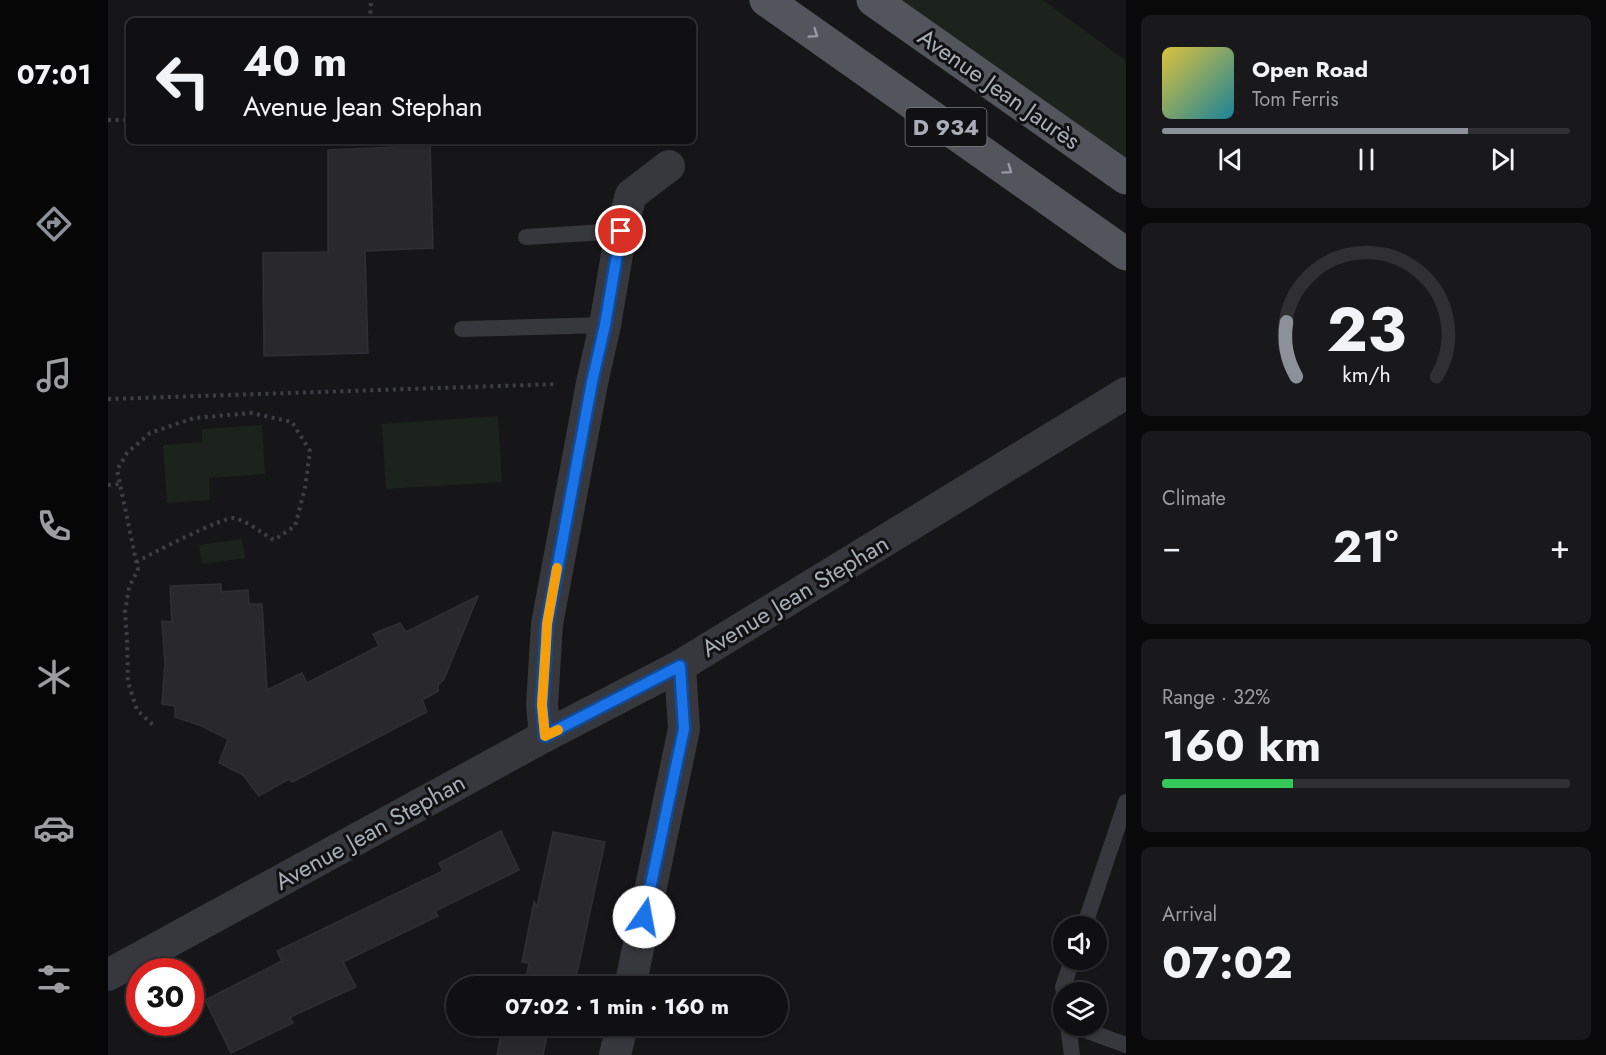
<!DOCTYPE html>
<meta charset="utf-8">
<style>
body{margin:0;font-family:Jost,sans-serif;background:#19191b;color:#f1f3f6;height:100vh;display:flex;flex-direction:column;font-size:22px;white-space:nowrap}
*{box-sizing:border-box;margin:0}
p{font-size:20px;color:#9c9d9f}
.icon{flex:none;width:33px;height:33px;fill:none;stroke:currentColor;stroke-width:2;stroke-linecap:round;stroke-linejoin:round}
.map{position:relative;flex:1;overflow:hidden}
.details{display:flex;flex-direction:column;gap:15px;padding:15px;background:#09090a;width:480px}
.details>*{flex:none}
.hud{position:absolute;left:18px;top:18px;width:570px;height:126px;border-radius:9px;box-shadow:0 2px 4px #0004,0 0 0 2px #303032;background:#101012;color:#f1f3f6;overflow:hidden}
.controls{position:absolute;left:945px;top:916px;display:grid;gap:12px}
.controls a{display:grid;place-items:center;width:54px;height:54px;border-radius:50%;background:#101012;box-shadow:0 2px 4px #0004,0 0 0 2px #303032;font-size:30px}
.speed{position:absolute;left:18px;top:958px;display:flex;gap:12px;font-size:30px;font-weight:700;text-align:center}
.speed>*{display:grid;place-content:center;width:78px;height:78px;border-radius:50%;background:#101012;box-shadow:0 2px 4px #0004,0 0 0 2px #303032;line-height:1}
.speed .limit{border:9px solid #d22;background:#fff;color:#111}
.pin{position:absolute;display:grid;place-items:center;width:51px;height:51px;color:#fff;margin:-26px;border:3px solid #fff;border-radius:50%;box-shadow:0 2px 6px #0007}
.me{position:absolute;width:66px;margin:-33px;rotate:12deg;stroke-linejoin:round;filter:drop-shadow(0 0 4px #0008)}
.turn{display:flex;align-items:center;gap:21px;height:126px;padding:0 18px;font-size:27px}
.turn .icon{width:78px;height:78px;stroke-width:2.5}
.turn b{display:block;font-size:42px;line-height:51px}
.big{font-size:45px;font-weight:700;line-height:1.1}
.details .widget{flex:1;display:flex;flex-direction:column;justify-content:center;gap:9px;min-width:0;padding:0 21px;border-radius:9px;background:#19191b}
.details .dial{align-items:center;gap:0}
.dial svg{height:156px;overflow:visible;fill:none;stroke:#303032;stroke-width:7;stroke-linecap:round;text-anchor:middle}
.dial text{fill:#f1f3f6;stroke:none}
.song{display:flex;align-items:center;gap:18px}
.cover{width:72px;height:72px;border-radius:9px;background:linear-gradient(135deg,hsl(50 70% 55%),hsl(190 70% 35%))}
.played{height:6px;border-radius:3px;background:linear-gradient(90deg,#8c9099 75%,#303032 75%)}
.keys{display:flex;justify-content:space-around;direction:ltr}
.heat{display:flex;justify-content:space-between;align-items:center;font-size:33px;direction:ltr}
.charge{height:9px;border-radius:4px;background:linear-gradient(90deg,#34c759 32%,#303032 0)}
.trip{position:absolute;left:338px;top:976px;width:342px;height:60px;border-radius:30px;background:#101012;box-shadow:0 2px 4px #0004,0 0 0 2px #303032;font-weight:700;line-height:60px;text-align:center}
main{display:flex;flex:1;min-height:0}
.dock{display:flex;flex-direction:column;width:108px;justify-content:space-around;align-items:center;background:#060607;color:#9c9d9f}
.dock .icon{width:42px;height:42px}
.dock .selected{color:#8c9099}
.dock b{font-size:27px;color:#f1f3f6}
.map>svg:first-child{display:block}
.green{fill:#1c231d}
.building{fill:#29292c;stroke:#303034;stroke-width:1.5}
.lines{fill:none;stroke-linecap:round;stroke-linejoin:round}
.path{stroke:#3d3f44;stroke-width:4;stroke-dasharray:3 4.5;stroke-linecap:butt}
.service{stroke:#37383d;stroke-width:16}
.minor{stroke:#37383d;stroke-width:32}
.primary{stroke:#53555c;stroke-width:33}
.oneway{stroke:#979ba6}
.route-casing{stroke:#114b97;stroke-width:15}
.route{stroke:#1a73e8;stroke-width:10}
.slow{stroke:#f59e0b;stroke-width:10}
.labels{text-anchor:middle;stroke-width:6;stroke-linejoin:round;paint-order:stroke}
.shield{fill:#111113;stroke:#7b7e86;stroke-width:1.5}
.shield-label{font-size:22px;font-weight:bold;fill:#a8adb8}
.street-label{font-size:24px;fill:#a8adb8;stroke:#111113}
</style>
<main>
<nav class="dock">
<b>07:01</b>
<svg class="icon selected" aria-label="directions" viewBox="0 0 24 24"><path d="M12 3l9 9-9 9-9-9zM9 14v-3h6M13 9l2 2-2 2"/></svg>
<svg class="icon" aria-label="music" viewBox="0 0 24 24"><path d="M9 18V5l10-2v13"/><circle cx="6" cy="18" r="3"/><circle cx="16" cy="16" r="3"/></svg>
<svg class="icon" aria-label="phone" viewBox="0 0 24 24"><path d="M5 4h4l2 5-3 2q2 4 5 5l2-3 5 2v4C11 20 4 13 5 4z"/></svg>
<svg class="icon" aria-label="climate" viewBox="0 0 24 24"><path d="M12 3v18M4 7l16 10M4 17L20 7"/></svg>
<svg class="icon" aria-label="car" viewBox="0 0 24 24"><path d="M5 17H2v-5l4-1 3-4h7l3 4 3 1v5h-3M9 17h6M6 11h13"/><circle cx="7" cy="17" r="2"/><circle cx="17" cy="17" r="2"/></svg>
<svg class="icon" aria-label="filters" viewBox="0 0 24 24"><path d="M4 7h16M4 17h16"/><circle cx="9" cy="7" r="2"/><circle cx="15" cy="17" r="2"/></svg>
</nav>
<div class="map">
<svg width="1018" height="1055" viewBox="0 0 1018 1055">
<rect width="100%" height="100%" fill="#161618"/>
<g class="green">
<path d="M 787,0 L 935,0 L 1018,61 L 1018,163 Z"/>
<path d="M 390,416 L 394,482 L 278,489 L 274,424 Z"/>
<path d="M 154,425 L 157,474 L 101,478 L 102,500 L 59,503 L 55,445 L 94,442 L 94,429 Z"/>
<path d="M 134,539 L 137,558 L 94,564 L 91,545 Z"/>
</g>
<g class="building">
<path d="M 287,141 L 322,141 L 325,248 L 257,251 L 260,353 L 156,356 L 155,253 L 220,252 L 220,150 L 287,147 Z"/>
<path d="M 113,584 L 113,592 L 140,590 L 141,604 L 154,604 L 159,690 L 194,673 L 199,683 L 271,646 L 265,634 L 292,623 L 298,632 L 370,596 L 336,679 L 330,685 L 330,691 L 314,700 L 319,712 L 184,782 L 181,779 L 151,796 L 135,775 L 111,763 L 120,739 L 94,726 L 67,717 L 67,706 L 54,704 L 57,663 L 54,621 L 64,622 L 62,586 Z"/>
<path d="M 393,831 L 411,870 L 327,911 L 330,916 L 235,962 L 248,987 L 182,1017 L 185,1023 L 123,1053 L 97,1000 L 174,961 L 169,951 L 335,871 L 331,863 Z"/>
<path d="M 445,832 L 497,842 L 466,987 L 416,987 L 421,963 L 414,962 L 426,902 L 429,907 Z"/>
<path d="M 395,1026 L 441,1026 L 435,1055 L 389,1055 Z"/>
</g>
<g class="lines">
<g class="path">
<path d="M 262,21 L 263,0"/>
<path d="M 0,120 L 21,120"/>
<path d="M 0,399 L 449,384"/>
<path d="M 0,485 L 12,484"/>
<path d="M 28,562 C 43,554 114,517 126,518 C 140,521 153,533 166,540 L 187,526 L 197,488 L 202,451 L 184,422 L 143,413 L 86,418 L 42,433 L 19,453 L 9,470 L 30,570 L 21,587 L 17,612 L 19,639 L 20,682 L 29,710 L 45,725"/>
</g>
<g class="service">
<path d="M 418,237 L 513,231"/>
<path d="M 354,329 L 497,325"/>
<path d="M 976,927 L 1018,802"/>
<path d="M 956,993 L 955,987 L 964,960"/>
<path d="M 960,1026 L 964,1055"/>
<path d="M 966,1026 L 1018,1045"/>
</g>
<g class="minor">
<path d="M 437,736 L 434,705 L 439,624 L 484,383 L 497,325 L 513,231 L 523,195 L 561,166"/>
<path d="M 0,975 L 437,736 L 572,666 L 1018,393"/>
<path d="M 522,987 L 576,729 L 572,666"/>
<path d="M 507,1055 L 514,1026"/>
</g>
<g class="primary">
<path d="M 658,0 L 1018,254"/>
<path d="M 765,0 L 1018,178"/>
</g>
</g>
<defs><path id="oneway-chevron" d="M-2-3.5L2.5 0L-2 3.5" fill="none" stroke-width="1.6" stroke-linecap="round" stroke-linejoin="round" transform="scale(1.5)"/></defs>
<g class="oneway">
<use href="#oneway-chevron" transform="translate(706 34) rotate(35)"/>
<use href="#oneway-chevron" transform="translate(900 170) rotate(35)"/>
</g>
<g class="lines">
<g class="route-casing">
<path id="route" d="M 513,231 L 497,325 L 484,382 L 439,624 L 434,705 L 437,736 L 572,666 L 576,729 L 536,917"/>
</g>
<use href="#route" class="route"/>
<path class="slow" d="M 449,568 L 439,624 L 438,644 L 434,705 L 437,736 L 450,730"/>
</g>
<g class="labels">
<rect class="shield" x="797.5" y="108" width="81" height="38" rx="4.5"/>
<g class="shield-label">
<text x="838" y="135">D 934</text>
</g>
<g class="street-label">
<text transform="translate(891 89) rotate(35)" y="8">Avenue Jean Jaurès</text>
<text transform="translate(687 596) rotate(-31)" y="8">Avenue Jean Stephan</text>
<text transform="translate(262 832) rotate(-29)" y="8">Avenue Jean Stephan</text>
</g>
</g>
</svg>
<div class="controls">
<a><svg class="icon" aria-label="sound" viewBox="0 0 24 24"><path d="M4 9h4l5-4v14l-5-4H4zM17 9q2 3 0 6"/></svg></a>
<a><svg class="icon" aria-label="layers" viewBox="0 0 24 24"><path d="M12 4l9 5-9 5-9-5zM3 14l9 5 9-5"/></svg></a>
</div>
<div class="speed"><div class="limit">30</div></div>
<div class="pin" style="left:513px;top:231px;background:#d93025"><svg class="icon" aria-label="arrive" viewBox="0 0 24 24"><path d="M6 21V4h12l-3 4 3 4H6"/></svg></div>
<svg class="me" style="left:536px;top:917px" viewBox="-20 -20 40 40"><circle r="19" fill="#fff"/><path d="M0-13L10 11 0 6-10 11z" fill="#1a73e8"/></svg>
<div class="trip">07:02 · 1 min · 160 m</div>
<div class="hud">
<div class="turn"><svg class="icon" aria-label="left" viewBox="0 0 24 24"><path d="M17 20v-9H6M10 6l-5 5 5 5"/></svg><div><b>40 m</b>Avenue Jean Stephan</div></div>
</div>
</div>
<section class="details">
<div class="widget">
<div class="song"><i class="cover"></i><div><b>Open Road</b><p>Tom Ferris</p></div></div>
<div class="played"></div>
<div class="keys"><svg class="icon" aria-label="previous" viewBox="0 0 24 24"><path d="M18 5L8 12l10 7zM5 5v14"/></svg><svg class="icon" aria-label="pause" viewBox="0 0 24 24"><path d="M8 5v14M16 5v14"/></svg><svg class="icon" aria-label="next" viewBox="0 0 24 24"><path d="M6 5l10 7-10 7zM19 5v14"/></svg></div>
</div>
<div class="widget dial"><svg viewBox="0 0 100 80">
<path d="M14 69A42 42 0 1 1 86 69"/>
<path d="M14 69A42 42 0 0 1 9 41" stroke="#8c9099"/>
<text x="50" y="56" font-size="32" font-weight="700">23</text>
<text x="50" y="72" font-size="11">km/h</text>
</svg></div>
<div class="widget"><p>Climate</p>
<div class="heat"><a>−</a><b class="big">21°</b><a>+</a></div>
</div>
<div class="widget"><p>Range · 32%</p><b class="big">160 km</b><div class="charge"></div></div>
<div class="widget"><p>Arrival</p><b class="big">07:02</b></div>
</section>
</main>
